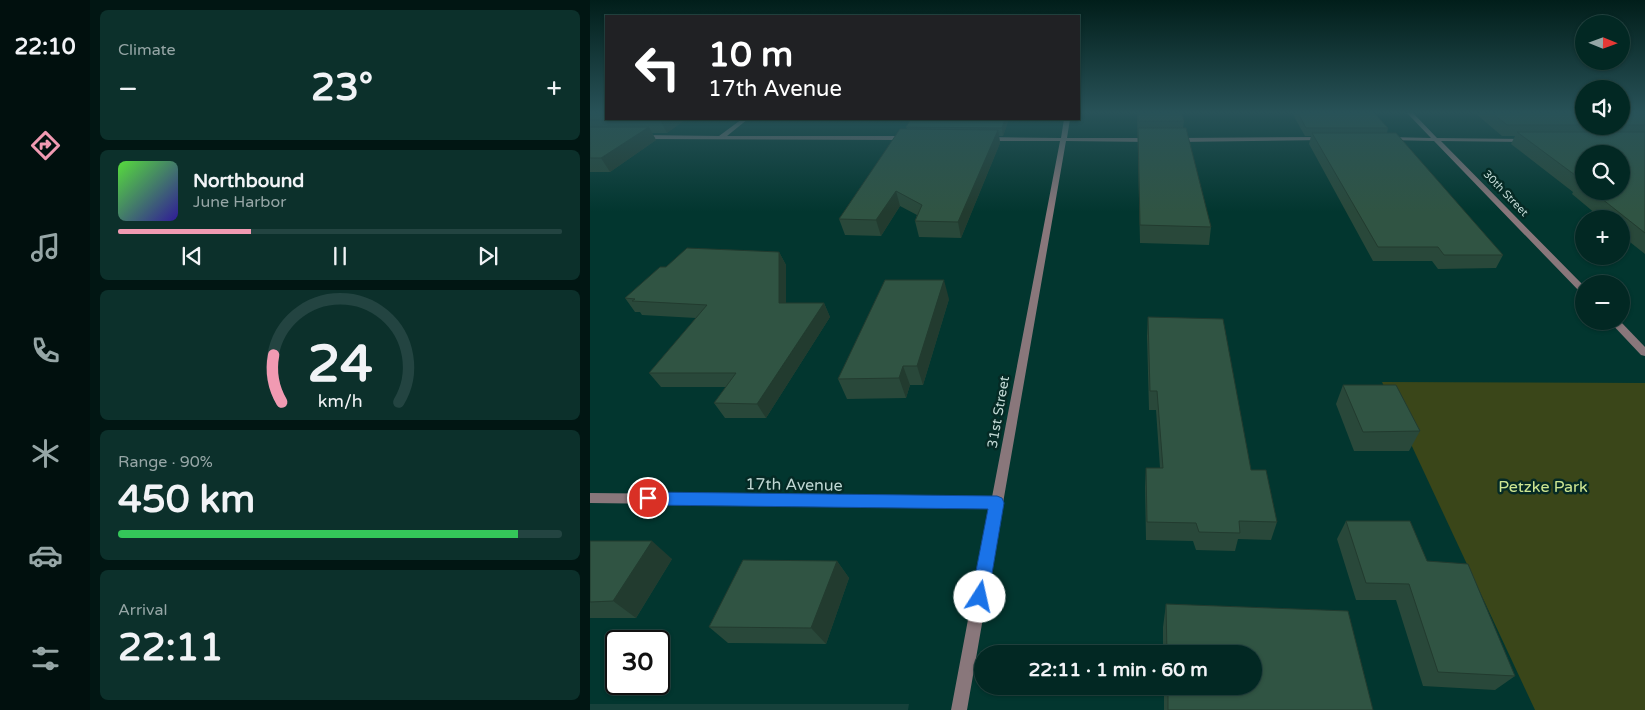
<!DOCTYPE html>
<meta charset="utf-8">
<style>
body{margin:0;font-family:"Varela Round",sans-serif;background:#0c302b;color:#f1f3f6;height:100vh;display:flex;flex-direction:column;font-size:19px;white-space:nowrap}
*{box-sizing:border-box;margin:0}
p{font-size:16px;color:#96a6a6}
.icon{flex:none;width:28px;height:28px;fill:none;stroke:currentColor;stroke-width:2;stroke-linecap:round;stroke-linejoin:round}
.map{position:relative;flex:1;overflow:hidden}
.side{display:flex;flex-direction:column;gap:10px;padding:10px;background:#011613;width:500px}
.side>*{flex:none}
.top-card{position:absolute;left:15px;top:15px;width:475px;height:105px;border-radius:0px;box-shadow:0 1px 4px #0004,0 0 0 1px #234441;background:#202124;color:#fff;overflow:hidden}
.needle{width:32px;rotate:91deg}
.buttons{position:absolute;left:985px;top:15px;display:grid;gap:10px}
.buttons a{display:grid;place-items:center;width:55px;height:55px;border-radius:50%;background:#022823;box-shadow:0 1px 4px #0004,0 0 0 1px #234441;font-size:25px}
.speed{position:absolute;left:15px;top:630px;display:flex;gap:10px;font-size:25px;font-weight:700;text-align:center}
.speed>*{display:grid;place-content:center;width:65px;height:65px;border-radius:50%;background:#022823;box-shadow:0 1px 4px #0004,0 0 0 1px #234441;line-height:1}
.speed .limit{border:2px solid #111;border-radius:8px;background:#fff;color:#111}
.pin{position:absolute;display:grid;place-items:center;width:42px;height:42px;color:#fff;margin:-21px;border:2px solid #fff;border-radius:50%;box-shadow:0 1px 5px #0007}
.me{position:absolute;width:55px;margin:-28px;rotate:10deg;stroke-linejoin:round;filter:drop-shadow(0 0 4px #0008)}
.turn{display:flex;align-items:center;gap:18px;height:105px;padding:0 20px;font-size:22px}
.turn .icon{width:65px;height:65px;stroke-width:2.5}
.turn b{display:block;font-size:35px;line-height:42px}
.big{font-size:38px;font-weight:700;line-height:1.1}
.side .tile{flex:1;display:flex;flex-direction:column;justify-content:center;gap:8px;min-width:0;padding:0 18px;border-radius:8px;background:#0c302b}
.side .dial{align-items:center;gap:0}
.dial svg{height:130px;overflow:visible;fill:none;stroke:#234441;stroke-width:7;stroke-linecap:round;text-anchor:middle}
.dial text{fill:#f1f3f6;stroke:none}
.song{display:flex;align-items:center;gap:15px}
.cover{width:60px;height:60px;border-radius:8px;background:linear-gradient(135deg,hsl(110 70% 55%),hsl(250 70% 35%))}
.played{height:5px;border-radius:2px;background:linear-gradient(90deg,#f19ab2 30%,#234441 30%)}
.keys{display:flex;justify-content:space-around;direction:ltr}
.heat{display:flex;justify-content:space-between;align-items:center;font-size:28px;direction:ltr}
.charge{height:8px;border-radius:4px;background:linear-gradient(90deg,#34c759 90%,#234441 0)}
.trip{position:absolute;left:384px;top:645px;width:288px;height:50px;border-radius:25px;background:#022823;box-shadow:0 1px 4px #0004,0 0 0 1px #234441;font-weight:700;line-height:50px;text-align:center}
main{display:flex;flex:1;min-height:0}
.tabs{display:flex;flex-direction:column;width:90px;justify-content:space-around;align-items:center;background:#01100e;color:#96a6a6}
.tabs .icon{width:35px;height:35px}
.tabs .selected{color:#f19ab2}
.tabs b{font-size:22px;color:#f1f3f6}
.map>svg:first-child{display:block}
.built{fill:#16413b}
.green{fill:#3a4619}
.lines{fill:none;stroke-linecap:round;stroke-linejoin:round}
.street{fill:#89777b;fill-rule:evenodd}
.wall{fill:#29483a;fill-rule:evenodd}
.shaded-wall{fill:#223b2f}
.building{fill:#305443;stroke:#223b2f}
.route{fill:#1a73e8;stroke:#114b97}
.labels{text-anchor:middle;stroke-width:5;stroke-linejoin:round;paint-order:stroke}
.far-street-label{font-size:11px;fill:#c1d8d4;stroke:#052a25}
.street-label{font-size:14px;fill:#c1d8d4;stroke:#052a25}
.near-street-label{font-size:16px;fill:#c1d8d4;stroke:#052a25}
.near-park-label{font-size:16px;fill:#cee692;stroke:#052a25}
</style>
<main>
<nav class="tabs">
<b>22:10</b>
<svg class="icon selected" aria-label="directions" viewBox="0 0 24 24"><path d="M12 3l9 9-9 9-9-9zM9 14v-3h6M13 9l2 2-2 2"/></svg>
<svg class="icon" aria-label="music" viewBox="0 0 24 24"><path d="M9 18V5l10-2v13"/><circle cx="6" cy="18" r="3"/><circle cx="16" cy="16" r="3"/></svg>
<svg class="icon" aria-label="phone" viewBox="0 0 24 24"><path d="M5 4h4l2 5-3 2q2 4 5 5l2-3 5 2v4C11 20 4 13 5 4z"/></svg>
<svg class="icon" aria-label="climate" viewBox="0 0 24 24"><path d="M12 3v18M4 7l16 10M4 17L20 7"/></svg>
<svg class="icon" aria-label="car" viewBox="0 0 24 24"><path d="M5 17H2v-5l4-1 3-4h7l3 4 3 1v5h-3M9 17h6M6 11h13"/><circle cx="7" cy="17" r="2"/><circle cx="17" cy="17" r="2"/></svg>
<svg class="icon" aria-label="filters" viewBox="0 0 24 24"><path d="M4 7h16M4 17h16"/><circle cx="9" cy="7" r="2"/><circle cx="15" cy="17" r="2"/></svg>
</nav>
<section class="side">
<div class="tile"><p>Climate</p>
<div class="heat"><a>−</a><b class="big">23°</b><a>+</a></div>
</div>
<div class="tile">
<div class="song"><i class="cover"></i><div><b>Northbound</b><p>June Harbor</p></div></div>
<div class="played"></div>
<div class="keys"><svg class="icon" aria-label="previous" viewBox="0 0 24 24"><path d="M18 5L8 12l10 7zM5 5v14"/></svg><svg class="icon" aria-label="pause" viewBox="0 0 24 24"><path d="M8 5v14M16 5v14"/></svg><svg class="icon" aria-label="next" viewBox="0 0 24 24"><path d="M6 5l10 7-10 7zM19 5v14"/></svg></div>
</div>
<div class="tile dial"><svg viewBox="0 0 100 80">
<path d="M14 69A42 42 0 1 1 86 69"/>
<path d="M14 69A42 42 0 0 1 9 40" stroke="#f19ab2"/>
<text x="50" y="56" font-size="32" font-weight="700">24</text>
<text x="50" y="72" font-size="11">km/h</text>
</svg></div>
<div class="tile"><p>Range · 90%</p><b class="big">450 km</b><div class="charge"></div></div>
<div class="tile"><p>Arrival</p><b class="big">22:11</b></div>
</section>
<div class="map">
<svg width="1055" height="710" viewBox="0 0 1055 710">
<rect width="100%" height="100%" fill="#02362f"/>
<path class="built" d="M 0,704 L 319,704 L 318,710 L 0,710 Z"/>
<path class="green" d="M 792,382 L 1055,383 L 1055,710 L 945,710 Z"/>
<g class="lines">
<g class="street">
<path d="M 817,113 L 823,113 L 847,138 L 939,139 L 939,141 L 937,142 L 851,141 L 994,286 L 994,294 L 991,293 L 844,141 L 797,140 L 796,139 L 799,137 L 841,138 Z"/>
<path d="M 152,119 L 158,119 L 137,136 L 317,136 L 320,138 L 317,140 L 51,139 L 48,137 L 51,135 L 129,136 Z"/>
<path d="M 474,119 L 480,119 L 477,138 L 562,138 L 565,140 L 562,142 L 476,141 L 377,710 L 361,710 L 399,508 L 0,503 L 0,493 L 402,497 L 470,141 L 396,141 L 393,139 L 396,137 L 471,138 Z"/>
<path d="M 732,137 L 735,139 L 734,140 L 586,142 L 583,140 L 586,138 Z"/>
<path d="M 1019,321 L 1030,321 L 1055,347 L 1055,356 L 1051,355 Z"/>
</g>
</g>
<g class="wall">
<path d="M 0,113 L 16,119 L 96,119 L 77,133 L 62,133 L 66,140 L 20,172 L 0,172 Z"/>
<path d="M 547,113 L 592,113 L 594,121 L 593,128 L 621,227 L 619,245 L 550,243 Z"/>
<path d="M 702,113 L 784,113 L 798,128 L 797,133 L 913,255 L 906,268 L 848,269 L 842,261 L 783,261 L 719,144 L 721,136 L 715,136 Z"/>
<path d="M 885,113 L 994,113 L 994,126 L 1031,126 L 1031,113 L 1055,115 L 1055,254 L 1031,235 L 1031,219 L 1012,219 L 982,194 L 983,192 L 921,144 L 925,136 L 912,136 ZM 994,154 L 1031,191 L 994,191 Z"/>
<path d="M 419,119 L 413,136 L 409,136 L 410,143 L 371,238 L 329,237 L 325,221 L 327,215 L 310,206 L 291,236 L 255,235 L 249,219 L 317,129 L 316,127 Z"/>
<path d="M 189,252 L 196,265 L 196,303 L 234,303 L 240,317 L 176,418 L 135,418 L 124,403 L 136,387 L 71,387 L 59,373 L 106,318 L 52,315 L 50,312 L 45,312 L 35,298 L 76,267 Z"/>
<path d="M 359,299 L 333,385 L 320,385 L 316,398 L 257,399 L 248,379 Z"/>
<path d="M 558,317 L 661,470 L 687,522 L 681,540 L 648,539 L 645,551 L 606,550 L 603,541 L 556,540 L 555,487 L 556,468 L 570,468 L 566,410 L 559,410 L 557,336 Z"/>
<path d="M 753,385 L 830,431 L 819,451 L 764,451 L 746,404 Z"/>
<path d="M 756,521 L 837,561 L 925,676 L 905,690 L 833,686 L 806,600 L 766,600 L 747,539 Z"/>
<path d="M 0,541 L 82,559 L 46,618 L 0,618 Z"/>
<path d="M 247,561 L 259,578 L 236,644 L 138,643 L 119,627 Z"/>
<path d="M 576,604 L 783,710 L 574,710 L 574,686 L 662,686 L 662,654 L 573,654 L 573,627 Z"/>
</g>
<g class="shaded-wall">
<path d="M 72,119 L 96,119 L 77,133 L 70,120 Z"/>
<path d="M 415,119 L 419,119 L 413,136 L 412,128 Z"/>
<path d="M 59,127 L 66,140 L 20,172 L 11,158 Z"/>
<path d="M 408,130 L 410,143 L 371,238 L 368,222 Z"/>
<path d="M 306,191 L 310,206 L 291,236 L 286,220 Z"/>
<path d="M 189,252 L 196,265 L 196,317 L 189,303 Z"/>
<path d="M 354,280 L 359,299 L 333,385 L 327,366 Z"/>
<path d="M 234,303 L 240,317 L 176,418 L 167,404 Z"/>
<path d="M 313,366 L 320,385 L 316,398 L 309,378 Z"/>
<path d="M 62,541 L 82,559 L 46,618 L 23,601 Z"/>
<path d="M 247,561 L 259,578 L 236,644 L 221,628 Z"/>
</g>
<g class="building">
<path d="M 0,113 L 16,113 L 16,119 L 72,119 L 70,120 L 0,120 Z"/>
<path d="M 548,113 L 592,113 L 594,121 L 548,121 Z"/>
<path d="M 708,113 L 784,113 L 798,128 L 716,128 Z"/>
<path d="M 902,113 L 994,113 L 994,125 L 917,125 Z"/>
<path d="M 1031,113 L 1050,113 L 1055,115 L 1055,125 L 1031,125 Z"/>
<path d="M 321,119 L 415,119 L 412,128 L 316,127 Z"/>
<path d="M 0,127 L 59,127 L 11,158 L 0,158 Z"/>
<path d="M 548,128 L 596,128 L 621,227 L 550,225 Z"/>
<path d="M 310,129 L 408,130 L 368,222 L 325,221 L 332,205 L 306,191 L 286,220 L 249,219 Z"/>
<path d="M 927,132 L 1055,132 L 1055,233 L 1002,191 L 1031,191 L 1031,154 L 994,154 L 994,185 L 989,181 L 993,181 Z"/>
<path d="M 722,133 L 806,133 L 913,255 L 854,255 L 848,247 L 788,247 Z"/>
<path d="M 97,248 L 189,252 L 189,303 L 234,303 L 167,404 L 124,403 L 146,373 L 59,373 L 117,305 L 42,301 L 45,299 L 35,298 L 70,267 L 76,267 Z"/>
<path d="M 295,280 L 354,280 L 327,366 L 313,366 L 309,378 L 248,379 Z"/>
<path d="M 558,317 L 633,319 L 661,470 L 676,470 L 687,522 L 649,521 L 650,533 L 609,532 L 606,523 L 557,522 L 556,468 L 573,468 L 567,391 L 560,391 Z"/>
<path d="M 753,385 L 806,385 L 830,431 L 773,432 Z"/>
<path d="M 756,521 L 820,521 L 837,561 L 878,564 L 925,676 L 848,672 L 819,584 L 776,583 Z"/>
<path d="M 0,541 L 62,541 L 23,601 L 0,602 Z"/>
<path d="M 153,560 L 247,561 L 221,628 L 119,627 Z"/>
<path d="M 576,604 L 758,611 L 783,710 L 578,710 L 578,686 L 662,686 L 662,654 L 577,654 Z"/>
</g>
<linearGradient id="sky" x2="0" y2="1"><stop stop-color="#011e1a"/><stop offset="0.53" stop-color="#285258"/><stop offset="1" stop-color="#285258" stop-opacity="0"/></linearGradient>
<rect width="1055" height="212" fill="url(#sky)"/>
<path class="route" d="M 58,492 L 407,496 L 412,498 L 414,503 L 398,597 L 395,603 L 390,605 L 384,603 L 381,597 L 398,509 L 58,505 L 53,503 L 51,498 L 53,494 Z"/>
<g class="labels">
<g class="far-street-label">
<text transform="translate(916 193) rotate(46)" y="4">30th Street</text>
</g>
<g class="street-label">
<text transform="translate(408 412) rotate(-80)" y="5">31st Street</text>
</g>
<g class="near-street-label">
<text transform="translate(204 484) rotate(1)" y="6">17th Avenue</text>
</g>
<g class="near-park-label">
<text x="953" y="492">Petzke Park</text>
</g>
</g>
</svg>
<div class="buttons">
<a><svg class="needle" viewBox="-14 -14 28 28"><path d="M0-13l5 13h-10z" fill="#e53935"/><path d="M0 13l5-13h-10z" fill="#96a6a6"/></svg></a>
<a><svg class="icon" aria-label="sound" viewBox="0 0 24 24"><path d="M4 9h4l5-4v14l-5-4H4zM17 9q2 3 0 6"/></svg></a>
<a><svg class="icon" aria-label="search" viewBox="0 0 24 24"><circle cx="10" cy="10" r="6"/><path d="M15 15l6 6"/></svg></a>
<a>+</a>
<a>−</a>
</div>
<div class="speed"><div class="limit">30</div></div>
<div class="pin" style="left:58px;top:498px;background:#d93025"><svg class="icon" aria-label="arrive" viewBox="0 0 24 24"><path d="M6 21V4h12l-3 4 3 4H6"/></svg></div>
<svg class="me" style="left:390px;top:597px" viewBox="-20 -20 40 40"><circle r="19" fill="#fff"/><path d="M0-13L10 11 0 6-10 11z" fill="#1a73e8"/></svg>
<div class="trip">22:11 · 1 min · 60 m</div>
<div class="top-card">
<div class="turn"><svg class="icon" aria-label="left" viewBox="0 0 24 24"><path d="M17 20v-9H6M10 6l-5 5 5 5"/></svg><div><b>10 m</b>17th Avenue</div></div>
</div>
</div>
</main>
